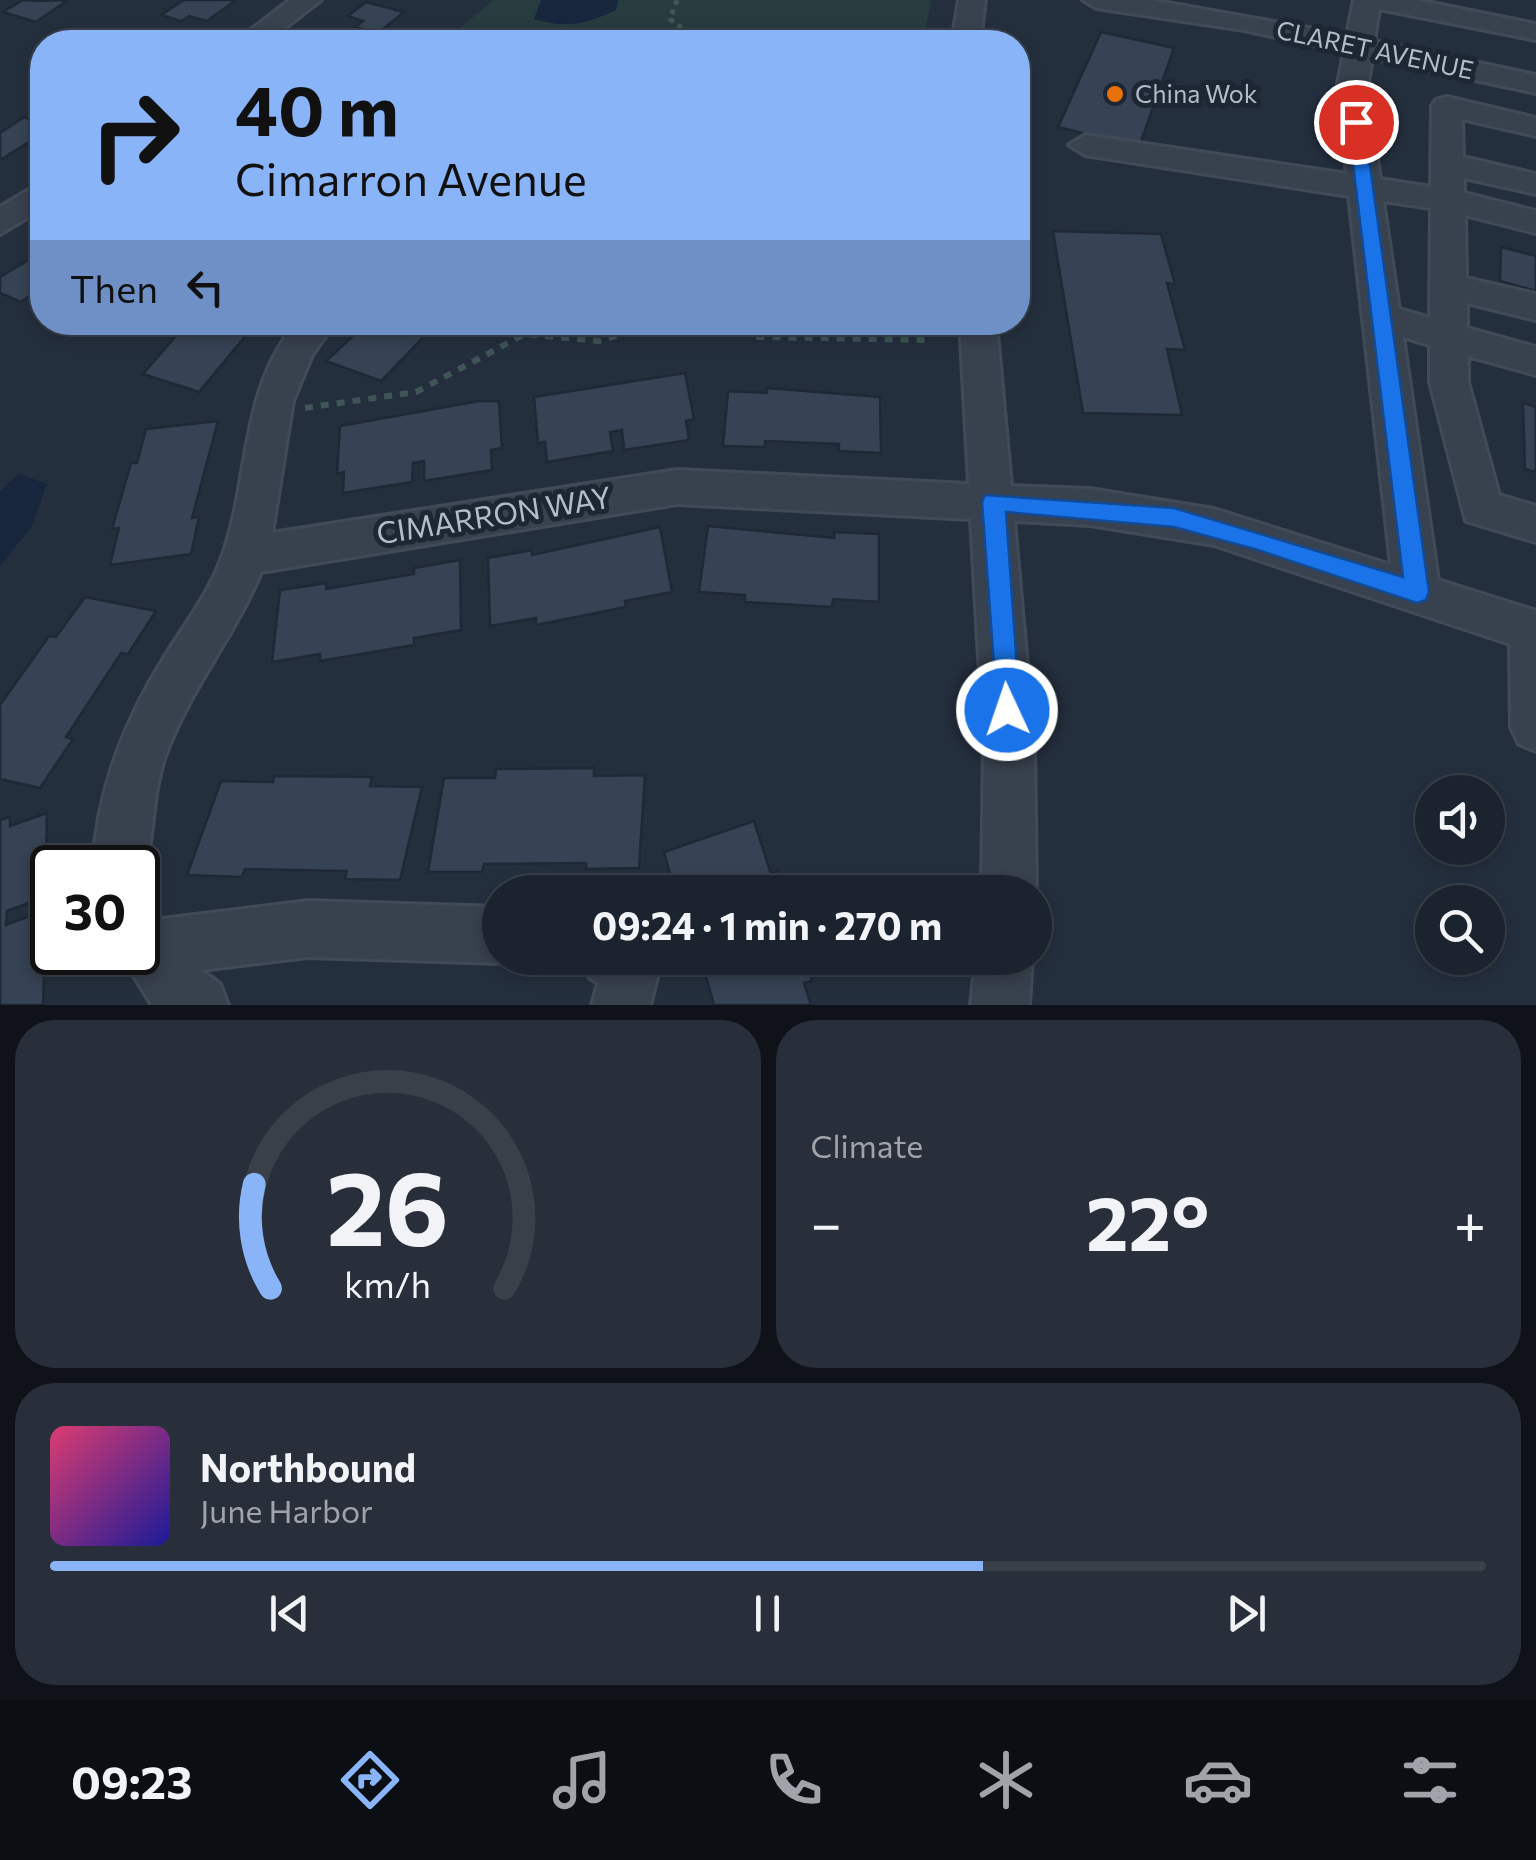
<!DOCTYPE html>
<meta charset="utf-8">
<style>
body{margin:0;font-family:Commissioner,sans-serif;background:#282f3a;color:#f1f3f6;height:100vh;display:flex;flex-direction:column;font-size:38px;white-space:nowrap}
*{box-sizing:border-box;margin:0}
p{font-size:32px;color:#a0a4aa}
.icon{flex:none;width:55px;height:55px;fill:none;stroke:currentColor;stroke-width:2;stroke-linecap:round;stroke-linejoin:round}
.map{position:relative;height:1005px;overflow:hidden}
.drawer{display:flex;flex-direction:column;gap:15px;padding:15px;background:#0f1319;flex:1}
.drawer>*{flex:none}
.top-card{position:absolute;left:30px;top:30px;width:1000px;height:305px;border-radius:40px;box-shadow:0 5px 15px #0003,0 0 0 2px #39404a;background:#8ab4f8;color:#111;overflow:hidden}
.tools{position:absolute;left:1415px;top:775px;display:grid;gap:20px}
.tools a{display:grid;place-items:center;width:90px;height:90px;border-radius:50%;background:#1b232e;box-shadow:0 5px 15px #0003,0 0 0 2px #39404a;font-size:50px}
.speed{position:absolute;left:30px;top:845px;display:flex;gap:20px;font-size:50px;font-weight:700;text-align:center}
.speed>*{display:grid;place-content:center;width:130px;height:130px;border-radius:50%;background:#1b232e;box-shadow:0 5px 15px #0003,0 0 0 2px #39404a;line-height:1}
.speed .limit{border:5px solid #111;border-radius:15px;background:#fff;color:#111}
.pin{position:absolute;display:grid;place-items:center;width:85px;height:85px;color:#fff;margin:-42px;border:5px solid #fff;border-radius:50%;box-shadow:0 2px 10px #0007}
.me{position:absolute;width:110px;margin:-55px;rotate:357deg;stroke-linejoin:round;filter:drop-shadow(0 0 8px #0008)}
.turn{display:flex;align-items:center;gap:35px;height:210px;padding:0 40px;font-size:45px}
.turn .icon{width:130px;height:130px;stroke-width:2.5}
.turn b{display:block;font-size:70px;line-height:85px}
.then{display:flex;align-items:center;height:95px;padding:0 40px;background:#0003;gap:20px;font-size:38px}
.big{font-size:75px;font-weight:700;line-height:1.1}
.drawer .card{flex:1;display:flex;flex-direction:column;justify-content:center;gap:15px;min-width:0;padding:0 35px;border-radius:40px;background:#282f3a}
.drawer .dial{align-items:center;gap:0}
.dial svg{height:260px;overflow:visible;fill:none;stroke:#39404a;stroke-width:7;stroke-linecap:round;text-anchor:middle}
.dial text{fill:#f1f3f6;stroke:none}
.song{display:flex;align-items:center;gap:30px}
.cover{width:120px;height:120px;border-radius:15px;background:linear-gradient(135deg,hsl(340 70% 55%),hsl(240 70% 35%))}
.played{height:10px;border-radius:5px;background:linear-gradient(90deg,#8ab4f8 65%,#39404a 65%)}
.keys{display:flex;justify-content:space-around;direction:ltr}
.heat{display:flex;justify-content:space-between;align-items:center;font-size:55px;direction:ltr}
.drawer .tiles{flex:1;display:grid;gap:15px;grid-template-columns:1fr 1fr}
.card:last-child{grid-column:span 2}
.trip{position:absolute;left:482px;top:875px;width:570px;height:100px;border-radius:50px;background:#1b232e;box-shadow:0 5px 15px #0003,0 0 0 2px #39404a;font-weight:700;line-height:100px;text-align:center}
.dock{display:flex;height:160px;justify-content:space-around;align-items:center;background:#0b0e12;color:#a0a4aa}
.dock .icon{width:70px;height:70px}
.dock .active{color:#8ab4f8}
.dock b{font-size:45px;color:#f1f3f6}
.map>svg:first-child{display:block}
.green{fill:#263c3f}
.water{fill:#17263c}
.building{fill:#364354;stroke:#1f2835;stroke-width:2.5}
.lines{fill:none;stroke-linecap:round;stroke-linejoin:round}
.minor-casing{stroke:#414a57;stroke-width:6}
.path-far1{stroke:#3f5557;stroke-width:5;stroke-dasharray:5 5;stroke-linecap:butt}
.path{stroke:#3f5557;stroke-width:6;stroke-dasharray:8 8;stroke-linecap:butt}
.minor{fill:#38414e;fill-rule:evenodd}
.route{fill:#1a73e8;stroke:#114b97;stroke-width:2.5}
.food-dot{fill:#e8710a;stroke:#1d2633;stroke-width:4}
.labels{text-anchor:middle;stroke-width:10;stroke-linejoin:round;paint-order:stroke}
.far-street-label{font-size:25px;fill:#b4bcc9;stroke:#1d2633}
.far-poi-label{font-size:25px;fill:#b4bcc9;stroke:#1d2633;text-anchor:start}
.street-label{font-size:30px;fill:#b4bcc9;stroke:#1d2633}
</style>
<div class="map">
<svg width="1536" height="1005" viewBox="0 0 1536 1005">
<rect width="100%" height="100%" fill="#242f3e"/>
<path class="green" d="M 493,0 L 931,0 L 923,42 L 444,42 Z"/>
<g class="water">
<path d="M 541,0 L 618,0 L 616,10 C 586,24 567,29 534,19 Z"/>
<path d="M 19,474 L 47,484 L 32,526 L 0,566 L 0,491 Z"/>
</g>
<g class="building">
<path d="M 23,0 L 37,1 L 68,0 L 36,22 L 3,12 Z"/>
<path d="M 184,0 L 236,0 L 207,21 L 189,16 L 181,21 L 161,15 Z"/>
<path d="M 366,2 L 404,12 L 378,33 L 355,27 L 363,21 L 348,16 Z"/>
<path d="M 150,30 L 171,35 L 161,42 L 132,42 Z"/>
<path d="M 1101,32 L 1174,48 L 1139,147 L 1058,127 Z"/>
<path d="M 24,117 L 42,123 L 42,134 L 0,160 L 0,133 Z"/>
<path d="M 1053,231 L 1161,234 L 1175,284 L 1167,283 L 1185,350 L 1167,349 L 1182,415 L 1083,413 Z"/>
<path d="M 1501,247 L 1536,256 L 1536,291 L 1500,281 Z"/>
<path d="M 42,252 L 42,286 L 21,302 L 0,293 L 0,277 Z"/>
<path d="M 188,322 L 257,322 L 199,392 L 143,374 Z"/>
<path d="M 368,322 L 438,322 L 381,381 L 326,361 Z"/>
<path d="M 685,373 L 694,419 L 686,421 L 689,440 L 624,450 L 622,430 L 610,432 L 613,451 L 547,462 L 545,442 L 538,443 L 534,397 Z"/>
<path d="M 767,388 L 880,397 L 881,453 L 839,451 L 839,444 L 765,441 L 765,447 L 723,446 L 728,391 L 767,393 Z"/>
<path d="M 479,401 L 499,401 L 502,448 L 491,450 L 492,470 L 424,481 L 424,461 L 413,463 L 412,482 L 343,493 L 344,472 L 337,474 L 340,426 Z"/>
<path d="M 1523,403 L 1536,407 L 1536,472 L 1525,469 Z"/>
<path d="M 218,421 L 192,518 L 199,517 L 191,554 L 110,565 L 119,528 L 112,529 L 131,463 L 137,463 L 146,429 Z"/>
<path d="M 708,526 L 834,538 L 834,532 L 879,534 L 879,602 L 833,599 L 832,607 L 745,602 L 745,595 L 699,592 Z"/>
<path d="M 660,527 L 672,592 L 625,601 L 626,607 L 536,625 L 536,618 L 490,626 L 488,558 L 532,550 L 532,555 Z"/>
<path d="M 460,560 L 461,630 L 414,638 L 414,645 L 320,661 L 320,654 L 272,662 L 280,590 L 327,583 L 326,589 L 414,574 L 414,568 Z"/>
<path d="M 85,597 L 156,611 L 128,654 L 121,653 L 66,737 L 73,739 L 40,788 L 0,779 L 0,705 L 49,636 L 56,637 Z"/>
<path d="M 594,768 L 594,776 L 645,775 L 639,868 L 586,869 L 586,863 L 484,864 L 482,872 L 428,872 L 444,778 L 495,778 L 496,769 Z"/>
<path d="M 274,776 L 372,777 L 370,786 L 422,787 L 400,880 L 345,879 L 347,871 L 245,869 L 242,877 L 187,875 L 221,781 L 273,782 Z"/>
<path d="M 47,813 L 45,897 L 7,911 L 6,925 L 46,910 L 43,1005 L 0,1005 L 0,820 L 10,817 L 10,826 Z"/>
<path d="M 754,821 L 771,874 L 777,871 L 784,892 L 675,892 L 664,852 Z"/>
<path d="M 701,958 L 805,958 L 812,981 L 804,983 L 811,1005 L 714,1005 Z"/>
</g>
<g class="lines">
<g class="minor-casing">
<g id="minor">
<path d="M 290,0 L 321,0 L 267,42 L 235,42 Z"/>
<path d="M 959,0 L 985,0 L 980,42 L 952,42 Z"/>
<path d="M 1083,0 L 1151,0 L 1347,35 L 1354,0 L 1417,0 L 1536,24 L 1536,40 L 1379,9 L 1374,41 L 1536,75 L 1536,93 L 1372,58 L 1367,89 L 1380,179 L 1431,187 L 1432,106 L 1436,100 L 1447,97 L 1536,118 L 1536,136 L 1462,119 L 1463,157 L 1536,174 L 1536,194 L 1464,178 L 1464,193 L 1536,211 L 1536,233 L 1465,215 L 1466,278 L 1536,294 L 1536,320 L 1467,303 L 1467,328 L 1536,347 L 1536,375 L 1468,356 L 1468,382 L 1499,495 L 1536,506 L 1536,542 L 1466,521 L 1430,382 L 1430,345 L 1403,337 L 1438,580 L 1536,611 L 1536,751 L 1519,744 L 1511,727 L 1510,644 L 1214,545 L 1090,525 L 1014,521 L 1034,744 L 1036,892 L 982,892 L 984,744 L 971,519 L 677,504 L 261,572 C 235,635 191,688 167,751 C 149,797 156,847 139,887 L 138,868 L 93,868 C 97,789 125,719 167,653 C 186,623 208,594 221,560 C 251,480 238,392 297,322 L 336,322 L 312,355 L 293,401 L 272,533 L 677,470 L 969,484 L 960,322 L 996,322 L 1011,486 L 1090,489 L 1214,509 L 1391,565 L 1349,196 L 1085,155 L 1069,145 L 1085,135 L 1347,174 L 1337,89 L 1344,52 L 1244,30 L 1096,8 ZM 1383,201 L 1431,208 L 1430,318 L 1399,309 Z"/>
<path d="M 42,182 L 42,209 L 0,234 L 0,207 Z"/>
<path d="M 308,901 L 500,907 L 500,958 L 513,958 L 500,963 L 308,957 L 201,970 L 220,984 L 228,1005 L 152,1005 L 119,952 L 138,952 L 138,904 L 162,919 Z"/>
<path d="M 582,958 L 653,958 L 659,970 L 650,1005 L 592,1005 L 598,983 L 590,978 Z"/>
<path d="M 976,958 L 1032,958 L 1029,1005 L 971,1005 Z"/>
</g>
</g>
<path class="path-far1" d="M 677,0 L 670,19 L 684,30 L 828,42"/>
<g class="path">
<path d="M 728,322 L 759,337 L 926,340"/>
<path d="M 305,408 L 416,392 L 525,334 L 599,341 L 660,322"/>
</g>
<use href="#minor" class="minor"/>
</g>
<path class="route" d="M 1356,117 L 1364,122 L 1429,592 L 1426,600 L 1417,603 L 1258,550 L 1174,527 L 1006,512 L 1020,710 L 1017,719 L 1007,723 L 998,719 L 982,502 L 985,495 L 1174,508 L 1403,577 L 1348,122 Z"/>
<circle class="food-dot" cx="1115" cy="94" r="10"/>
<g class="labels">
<g class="far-street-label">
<text transform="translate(1375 50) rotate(12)" y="9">CLARET AVENUE</text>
</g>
<g class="far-poi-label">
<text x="1135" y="103">China Wok</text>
</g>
<g class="street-label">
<text transform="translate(494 516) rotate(-9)" y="10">CIMARRON WAY</text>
</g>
</g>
</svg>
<div class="tools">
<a><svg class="icon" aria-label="sound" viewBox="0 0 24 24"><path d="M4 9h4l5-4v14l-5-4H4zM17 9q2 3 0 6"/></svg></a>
<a><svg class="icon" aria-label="search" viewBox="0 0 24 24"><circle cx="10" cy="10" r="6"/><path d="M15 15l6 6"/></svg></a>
</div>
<div class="speed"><div class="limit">30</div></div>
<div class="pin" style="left:1356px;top:122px;background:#d93025"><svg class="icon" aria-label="arrive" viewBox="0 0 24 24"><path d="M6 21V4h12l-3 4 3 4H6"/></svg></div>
<svg class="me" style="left:1007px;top:710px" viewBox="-20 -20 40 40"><circle r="17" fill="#1a73e8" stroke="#fff" stroke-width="3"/><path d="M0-11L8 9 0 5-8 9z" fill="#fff"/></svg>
<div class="trip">09:24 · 1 min · 270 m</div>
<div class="top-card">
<div class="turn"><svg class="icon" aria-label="right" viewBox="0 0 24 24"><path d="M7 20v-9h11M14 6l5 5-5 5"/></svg><div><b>40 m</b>Cimarron Avenue</div></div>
<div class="then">Then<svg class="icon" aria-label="left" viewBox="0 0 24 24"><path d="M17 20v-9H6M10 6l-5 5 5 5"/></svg></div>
</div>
</div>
<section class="drawer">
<div class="tiles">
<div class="card dial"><svg viewBox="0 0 100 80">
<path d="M14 69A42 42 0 1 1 86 69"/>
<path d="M14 69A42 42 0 0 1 9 37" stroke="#8ab4f8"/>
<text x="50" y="56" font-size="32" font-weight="700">26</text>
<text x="50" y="72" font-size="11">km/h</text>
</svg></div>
<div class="card"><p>Climate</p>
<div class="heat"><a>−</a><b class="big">22°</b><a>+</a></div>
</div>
<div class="card">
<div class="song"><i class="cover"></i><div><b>Northbound</b><p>June Harbor</p></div></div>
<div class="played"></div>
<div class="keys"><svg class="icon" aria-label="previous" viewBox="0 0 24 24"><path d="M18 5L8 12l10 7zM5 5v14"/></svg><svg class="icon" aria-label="pause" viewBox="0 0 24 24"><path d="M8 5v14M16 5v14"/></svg><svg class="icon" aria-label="next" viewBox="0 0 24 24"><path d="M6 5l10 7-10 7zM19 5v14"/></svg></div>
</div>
</div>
</section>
<nav class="dock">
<b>09:23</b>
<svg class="icon active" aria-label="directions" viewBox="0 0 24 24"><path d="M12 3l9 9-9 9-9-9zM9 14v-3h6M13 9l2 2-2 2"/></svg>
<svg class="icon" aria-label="music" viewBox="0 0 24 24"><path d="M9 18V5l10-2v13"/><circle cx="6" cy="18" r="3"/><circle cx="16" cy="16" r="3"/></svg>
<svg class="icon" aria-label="phone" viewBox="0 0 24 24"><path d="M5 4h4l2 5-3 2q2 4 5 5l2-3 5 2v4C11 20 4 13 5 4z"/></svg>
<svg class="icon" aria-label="climate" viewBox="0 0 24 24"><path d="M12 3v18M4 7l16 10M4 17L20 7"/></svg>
<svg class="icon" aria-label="car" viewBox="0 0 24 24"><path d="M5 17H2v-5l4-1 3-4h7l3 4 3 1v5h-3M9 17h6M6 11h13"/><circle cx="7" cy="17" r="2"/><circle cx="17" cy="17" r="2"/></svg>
<svg class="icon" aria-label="filters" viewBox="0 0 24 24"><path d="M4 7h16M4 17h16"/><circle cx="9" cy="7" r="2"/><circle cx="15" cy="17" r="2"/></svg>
</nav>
